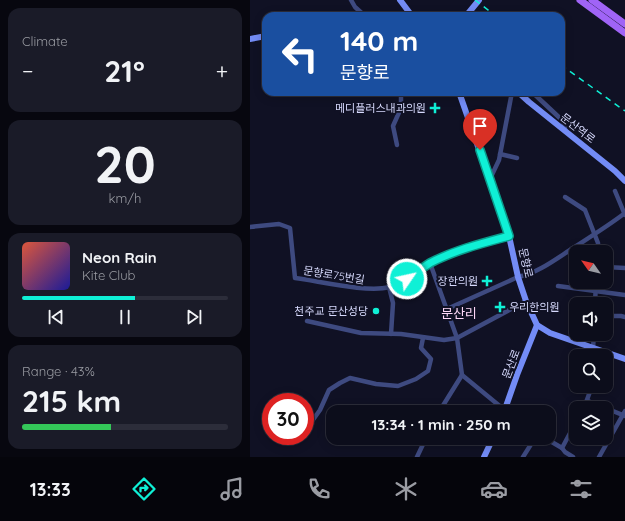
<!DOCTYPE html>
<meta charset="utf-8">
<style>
body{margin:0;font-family:Quicksand,"Noto Sans KR",sans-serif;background:#1a1b28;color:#f1f3f6;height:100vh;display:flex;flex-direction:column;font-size:15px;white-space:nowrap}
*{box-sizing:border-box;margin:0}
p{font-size:13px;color:#9a9ca3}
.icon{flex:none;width:22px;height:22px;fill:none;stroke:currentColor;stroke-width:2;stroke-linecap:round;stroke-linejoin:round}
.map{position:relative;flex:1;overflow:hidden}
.side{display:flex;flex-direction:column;gap:8px;padding:8px;background:#07070f;width:250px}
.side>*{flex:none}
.top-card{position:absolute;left:12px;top:12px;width:303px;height:84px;border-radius:12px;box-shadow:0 2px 10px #0003,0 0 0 1px #2c2d3a;background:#1a4fa0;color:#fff;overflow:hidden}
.needle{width:26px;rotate:304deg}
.buttons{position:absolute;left:319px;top:245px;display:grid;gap:8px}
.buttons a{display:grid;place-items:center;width:44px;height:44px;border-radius:8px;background:#0c0d1b;box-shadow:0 2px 10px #0003,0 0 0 1px #2c2d3a;font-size:20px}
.speed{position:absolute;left:12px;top:393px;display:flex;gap:8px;font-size:20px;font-weight:700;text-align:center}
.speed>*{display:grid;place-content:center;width:52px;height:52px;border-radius:50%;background:#0c0d1b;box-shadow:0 2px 10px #0003,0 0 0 1px #2c2d3a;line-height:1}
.speed .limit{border:6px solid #d22;background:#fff;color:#111}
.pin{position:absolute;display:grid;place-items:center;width:34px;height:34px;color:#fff;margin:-41px -17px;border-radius:50% 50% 50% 0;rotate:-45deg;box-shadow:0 0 4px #0007}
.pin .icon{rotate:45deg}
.me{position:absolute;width:44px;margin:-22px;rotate:56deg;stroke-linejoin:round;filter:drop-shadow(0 0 3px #0008)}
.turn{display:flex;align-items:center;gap:14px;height:84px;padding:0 12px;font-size:18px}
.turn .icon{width:52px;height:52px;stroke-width:2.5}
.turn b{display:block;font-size:28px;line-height:34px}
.big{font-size:30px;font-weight:700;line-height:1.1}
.side .tile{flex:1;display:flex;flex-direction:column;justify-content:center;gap:6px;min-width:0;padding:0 14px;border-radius:12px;background:#1a1b28}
.side .dial{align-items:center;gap:0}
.dial b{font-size:52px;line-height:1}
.song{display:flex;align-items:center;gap:12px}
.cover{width:48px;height:48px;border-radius:6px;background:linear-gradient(135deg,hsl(10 70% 55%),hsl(240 70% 35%))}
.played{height:4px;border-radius:2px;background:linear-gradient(90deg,#0ff0d6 55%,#2c2d3a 55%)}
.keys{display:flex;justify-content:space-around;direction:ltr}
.heat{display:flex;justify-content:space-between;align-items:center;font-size:22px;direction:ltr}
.charge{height:6px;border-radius:3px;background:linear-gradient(90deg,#34c759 43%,#2c2d3a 0)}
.trip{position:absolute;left:76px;top:405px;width:230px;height:40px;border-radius:12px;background:#0c0d1b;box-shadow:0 2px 10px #0003,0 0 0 1px #2c2d3a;font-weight:700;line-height:40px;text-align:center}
.tab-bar{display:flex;height:64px;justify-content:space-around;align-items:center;background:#05050b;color:#9a9ca3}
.tab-bar .icon{width:28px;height:28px}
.tab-bar .on{color:#0ff0d6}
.tab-bar b{font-size:18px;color:#f1f3f6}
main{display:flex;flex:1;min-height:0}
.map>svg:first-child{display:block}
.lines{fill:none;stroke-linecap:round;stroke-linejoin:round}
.street{stroke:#3e4a80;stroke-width:4.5}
.secondary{stroke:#738cf6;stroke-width:6}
.primary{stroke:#a064f6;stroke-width:7}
.rail{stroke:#0ff0d6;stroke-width:1.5;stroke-dasharray:6 5;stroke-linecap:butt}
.route-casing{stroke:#0a9c8b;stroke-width:10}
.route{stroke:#0ff0d6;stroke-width:7}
.poi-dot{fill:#0ff0d6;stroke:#101124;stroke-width:1.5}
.labels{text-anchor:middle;stroke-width:4;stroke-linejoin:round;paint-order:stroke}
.poi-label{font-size:11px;fill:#d6d9fc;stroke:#101124;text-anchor:end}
.street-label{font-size:11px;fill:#d6d9fc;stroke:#101124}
.quarter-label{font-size:13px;fill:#fdd7f7;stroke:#101124}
</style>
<main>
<section class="side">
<div class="tile"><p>Climate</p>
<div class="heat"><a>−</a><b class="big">21°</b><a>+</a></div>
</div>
<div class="tile dial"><b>20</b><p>km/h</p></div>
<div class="tile">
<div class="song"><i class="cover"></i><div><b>Neon Rain</b><p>Kite Club</p></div></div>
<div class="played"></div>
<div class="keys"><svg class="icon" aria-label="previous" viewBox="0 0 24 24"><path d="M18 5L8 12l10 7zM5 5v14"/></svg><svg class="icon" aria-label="pause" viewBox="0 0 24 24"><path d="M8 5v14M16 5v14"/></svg><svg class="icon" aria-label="next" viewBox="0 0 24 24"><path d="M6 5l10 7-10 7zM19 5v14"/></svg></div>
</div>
<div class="tile"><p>Range · 43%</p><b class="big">215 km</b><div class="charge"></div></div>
</section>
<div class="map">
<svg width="375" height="457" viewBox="0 0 375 457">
<rect width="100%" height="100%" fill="#101124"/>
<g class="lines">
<g class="street">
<path d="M 101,0 L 105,7 L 115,16"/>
<path d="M 282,92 L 313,121 L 316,132"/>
<path d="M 147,145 L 143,126 L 151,108 L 151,92"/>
<path d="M 250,154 L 267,158"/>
<path d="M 240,179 L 249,160 L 262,92"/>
<path d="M 365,191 L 375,215"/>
<path d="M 315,197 L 335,210 L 348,243 L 348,252"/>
<path d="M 0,227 L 29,224 L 40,228 L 45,278 C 69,281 118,293 139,287 C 155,283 167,270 181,263 C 206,251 233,243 259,236"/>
<path d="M 180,263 L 207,338 L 212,375 L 189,412"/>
<path d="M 356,267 L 375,268"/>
<path d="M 308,286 L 375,295"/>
<path d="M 139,287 L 143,303 L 141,334"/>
<path d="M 345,304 L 346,282"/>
<path d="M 197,309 L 268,277 C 288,273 306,259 323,248 C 340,237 358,226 375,213"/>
<path d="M 322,315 L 326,315"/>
<path d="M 356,316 L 371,316 L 375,317"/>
<path d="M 57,321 L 111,333 L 151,334 L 194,340 L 207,338 L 276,301"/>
<path d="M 343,348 L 344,334"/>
<path d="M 212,375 L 257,412"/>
<path d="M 338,401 L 375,416"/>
<path d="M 334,408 L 342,386"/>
<path d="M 55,431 L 70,410 L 79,390 L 90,383 L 100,378 L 126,384 L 148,386 L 166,379 L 178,371 L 181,359 L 171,348 L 173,338"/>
<path d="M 295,438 L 312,448 L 315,452 L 323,457"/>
<path d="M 312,448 L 326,422"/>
<path d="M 167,457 L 176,438"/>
<path d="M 273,457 L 285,438"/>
<path d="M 349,457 L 375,411"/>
</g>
<g class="secondary">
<path d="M 150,0 L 162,16"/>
<path d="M 216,16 L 229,0"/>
<path d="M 0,39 L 16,36"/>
<path d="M 209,92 L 259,236 L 268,277 L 276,301 L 287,325 L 300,333 L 375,359"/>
<path d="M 268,92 L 279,102 L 365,171 L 375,181"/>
<path d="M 254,412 L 267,375 L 287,325"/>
<path d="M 234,457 L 243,438"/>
</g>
<g class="primary">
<path d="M 330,0 L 375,33"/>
<path d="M 342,0 L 375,24"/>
</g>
<g class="rail">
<path d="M 225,0 L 246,16"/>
<path d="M 311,65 L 375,111"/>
</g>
</g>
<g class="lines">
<g class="route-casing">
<path id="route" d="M 157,279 C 165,274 172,268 180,263 C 205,250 233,243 259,236 L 230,150"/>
</g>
<use href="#route" class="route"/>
</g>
<g class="poi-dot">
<path d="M183 102h4v4h4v4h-4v4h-4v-4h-4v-4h4z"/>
<path d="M235 275h4v4h4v4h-4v4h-4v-4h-4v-4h4z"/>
<path d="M248 301h4v4h4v4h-4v4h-4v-4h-4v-4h4z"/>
<circle cx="126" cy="311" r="4"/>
</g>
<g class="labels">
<g class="poi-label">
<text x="176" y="112">메디플러스내과의원</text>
<text x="228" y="285">장한의원</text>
<text x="259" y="311" text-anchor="start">우리한의원</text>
<text x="118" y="315">천주교 문산성당</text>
</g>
<g class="street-label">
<text transform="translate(328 128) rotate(38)" y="4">문산역로</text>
<text transform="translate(276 263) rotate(77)" y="4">문향로</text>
<text transform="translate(84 275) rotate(9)" y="4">문향로75번길</text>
<text transform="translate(261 364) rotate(-69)" y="4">문산로</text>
</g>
<g class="quarter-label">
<text x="209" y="318">문산리</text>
</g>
</g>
</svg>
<div class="buttons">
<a><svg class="needle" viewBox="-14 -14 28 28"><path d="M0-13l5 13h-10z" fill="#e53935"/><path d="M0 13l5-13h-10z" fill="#9a9ca3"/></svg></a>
<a><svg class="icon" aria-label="sound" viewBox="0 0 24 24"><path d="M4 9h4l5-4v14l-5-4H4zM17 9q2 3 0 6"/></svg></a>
<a><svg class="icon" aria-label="search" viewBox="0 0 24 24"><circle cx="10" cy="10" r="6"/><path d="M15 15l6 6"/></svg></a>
<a><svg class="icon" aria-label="layers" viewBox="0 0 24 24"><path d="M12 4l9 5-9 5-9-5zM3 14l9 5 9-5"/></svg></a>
</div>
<div class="speed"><div class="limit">30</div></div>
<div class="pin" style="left:230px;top:150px;background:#d93025"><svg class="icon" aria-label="arrive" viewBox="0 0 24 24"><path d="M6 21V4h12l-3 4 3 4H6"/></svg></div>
<svg class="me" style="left:157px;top:279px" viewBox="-20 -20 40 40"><circle r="17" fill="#0ff0d6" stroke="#fff" stroke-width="3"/><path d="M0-11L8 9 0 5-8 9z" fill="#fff"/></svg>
<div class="trip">13:34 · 1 min · 250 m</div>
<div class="top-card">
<div class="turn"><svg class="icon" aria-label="left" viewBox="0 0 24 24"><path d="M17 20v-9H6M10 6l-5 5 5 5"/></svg><div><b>140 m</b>문향로</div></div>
</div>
</div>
</main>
<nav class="tab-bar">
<b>13:33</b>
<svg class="icon on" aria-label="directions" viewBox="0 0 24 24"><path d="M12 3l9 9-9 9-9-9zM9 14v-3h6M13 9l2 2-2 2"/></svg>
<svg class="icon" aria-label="music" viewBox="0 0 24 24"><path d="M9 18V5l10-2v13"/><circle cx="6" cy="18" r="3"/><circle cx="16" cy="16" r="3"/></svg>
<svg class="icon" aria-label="phone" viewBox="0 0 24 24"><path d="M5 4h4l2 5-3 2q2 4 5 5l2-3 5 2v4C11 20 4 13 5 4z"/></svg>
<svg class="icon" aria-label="climate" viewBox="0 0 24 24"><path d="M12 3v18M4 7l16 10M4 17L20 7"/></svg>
<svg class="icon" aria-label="car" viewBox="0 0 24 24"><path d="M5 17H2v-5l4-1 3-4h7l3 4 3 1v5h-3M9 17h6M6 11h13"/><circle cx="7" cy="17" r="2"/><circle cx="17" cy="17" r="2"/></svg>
<svg class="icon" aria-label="filters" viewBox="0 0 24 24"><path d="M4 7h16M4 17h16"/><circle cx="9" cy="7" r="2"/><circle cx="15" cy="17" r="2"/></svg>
</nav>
